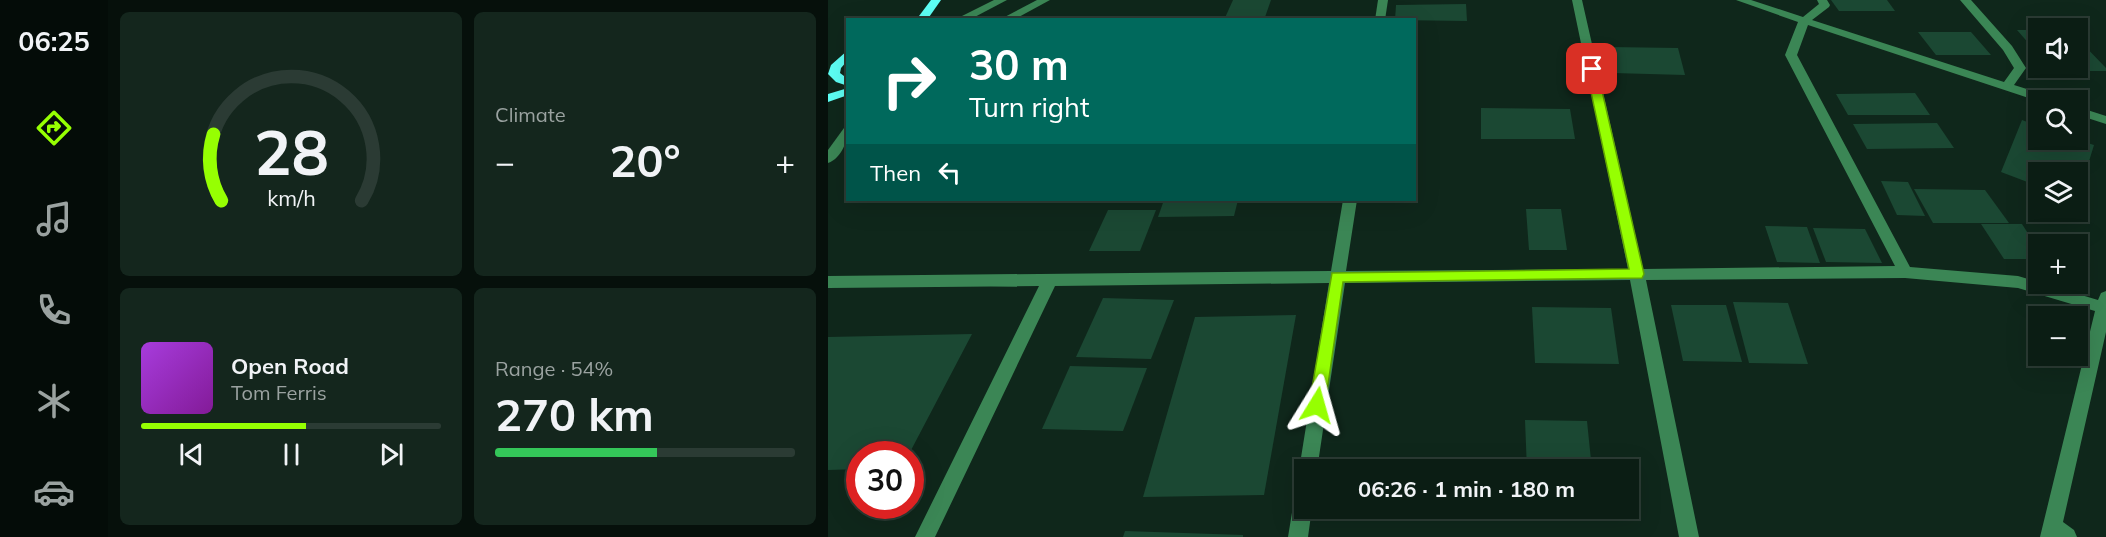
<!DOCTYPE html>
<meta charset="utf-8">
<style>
body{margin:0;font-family:Mulish,sans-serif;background:#14261d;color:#f1f3f6;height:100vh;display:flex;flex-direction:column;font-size:22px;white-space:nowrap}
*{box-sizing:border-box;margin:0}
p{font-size:20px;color:#9aa2a0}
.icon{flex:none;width:33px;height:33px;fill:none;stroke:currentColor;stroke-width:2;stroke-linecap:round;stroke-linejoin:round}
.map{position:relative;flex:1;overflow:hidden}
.side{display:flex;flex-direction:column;gap:12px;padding:12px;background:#06100b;width:720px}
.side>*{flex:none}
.hud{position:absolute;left:18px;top:18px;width:570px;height:183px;border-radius:0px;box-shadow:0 6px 24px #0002,0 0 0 2px #2b3b34;background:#00695c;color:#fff;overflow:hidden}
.controls{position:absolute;left:1200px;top:18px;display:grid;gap:12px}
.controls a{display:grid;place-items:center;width:60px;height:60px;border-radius:0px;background:#0b1d14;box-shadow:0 6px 24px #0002,0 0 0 2px #2b3b34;font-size:30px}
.speed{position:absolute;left:18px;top:441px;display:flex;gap:12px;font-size:30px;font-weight:700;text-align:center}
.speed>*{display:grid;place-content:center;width:78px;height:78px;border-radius:50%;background:#0b1d14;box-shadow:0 6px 24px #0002,0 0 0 2px #2b3b34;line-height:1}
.speed .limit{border:9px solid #d22;background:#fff;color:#111}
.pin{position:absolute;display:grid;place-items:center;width:51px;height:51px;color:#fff;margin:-26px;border-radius:12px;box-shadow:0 3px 9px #0006}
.me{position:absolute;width:66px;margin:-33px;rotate:8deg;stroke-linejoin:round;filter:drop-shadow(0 0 4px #0008)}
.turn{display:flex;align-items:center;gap:21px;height:126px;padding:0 24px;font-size:27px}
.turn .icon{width:78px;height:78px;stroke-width:2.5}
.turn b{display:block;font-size:42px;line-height:51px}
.then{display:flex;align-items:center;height:57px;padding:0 24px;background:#0003;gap:12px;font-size:22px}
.big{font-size:45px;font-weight:700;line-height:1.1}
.side .widget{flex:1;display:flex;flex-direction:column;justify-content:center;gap:9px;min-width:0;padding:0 21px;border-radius:9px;background:#14261d}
.side .dial{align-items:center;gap:0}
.dial svg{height:156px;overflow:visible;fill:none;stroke:#2b3b34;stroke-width:7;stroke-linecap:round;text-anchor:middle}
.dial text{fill:#f1f3f6;stroke:none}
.song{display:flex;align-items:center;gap:18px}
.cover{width:72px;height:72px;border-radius:9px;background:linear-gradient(135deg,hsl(280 70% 55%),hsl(290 70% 35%))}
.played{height:6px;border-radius:3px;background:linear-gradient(90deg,#96ff02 55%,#2b3b34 55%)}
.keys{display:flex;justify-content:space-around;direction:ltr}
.heat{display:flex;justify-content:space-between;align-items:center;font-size:33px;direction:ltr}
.charge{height:9px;border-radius:4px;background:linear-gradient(90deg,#34c759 54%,#2b3b34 0)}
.side .tiles{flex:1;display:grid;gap:12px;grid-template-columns:repeat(2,1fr)}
.trip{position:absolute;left:466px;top:459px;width:345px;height:60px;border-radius:0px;background:#0b1d14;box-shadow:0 6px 24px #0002,0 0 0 2px #2b3b34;font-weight:700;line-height:60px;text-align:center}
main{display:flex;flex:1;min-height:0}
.tabs{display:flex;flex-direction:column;width:108px;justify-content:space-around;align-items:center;background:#040c08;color:#9aa2a0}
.tabs .icon{width:42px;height:42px}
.tabs .selected{color:#96ff02}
.tabs b{font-size:27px;color:#f1f3f6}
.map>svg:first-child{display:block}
.building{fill:#1b4833}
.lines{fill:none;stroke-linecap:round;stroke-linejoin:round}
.minor{fill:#3b8655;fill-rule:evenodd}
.major{fill:#5dfff5;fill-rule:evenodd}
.route{fill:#96ff02;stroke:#62a601;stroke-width:1.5}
</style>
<main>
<nav class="tabs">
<b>06:25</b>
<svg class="icon selected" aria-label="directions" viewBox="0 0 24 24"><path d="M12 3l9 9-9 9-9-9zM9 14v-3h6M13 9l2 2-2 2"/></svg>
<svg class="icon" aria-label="music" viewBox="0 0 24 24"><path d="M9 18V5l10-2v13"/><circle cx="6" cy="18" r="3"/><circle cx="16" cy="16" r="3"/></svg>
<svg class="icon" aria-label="phone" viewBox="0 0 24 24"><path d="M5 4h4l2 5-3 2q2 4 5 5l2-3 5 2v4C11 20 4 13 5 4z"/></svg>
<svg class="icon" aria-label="climate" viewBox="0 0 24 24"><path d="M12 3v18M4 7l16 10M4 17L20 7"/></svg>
<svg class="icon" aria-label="car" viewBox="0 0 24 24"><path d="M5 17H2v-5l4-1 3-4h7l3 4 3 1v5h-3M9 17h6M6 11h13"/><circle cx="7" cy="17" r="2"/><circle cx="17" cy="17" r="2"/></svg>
</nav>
<section class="side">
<div class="tiles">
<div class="widget dial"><svg viewBox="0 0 100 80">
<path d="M14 69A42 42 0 1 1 86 69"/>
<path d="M14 69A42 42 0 0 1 10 35" stroke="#96ff02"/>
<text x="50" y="56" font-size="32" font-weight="700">28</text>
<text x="50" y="72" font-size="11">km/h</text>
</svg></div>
<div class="widget"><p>Climate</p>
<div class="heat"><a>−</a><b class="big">20°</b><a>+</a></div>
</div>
<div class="widget">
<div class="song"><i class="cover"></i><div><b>Open Road</b><p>Tom Ferris</p></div></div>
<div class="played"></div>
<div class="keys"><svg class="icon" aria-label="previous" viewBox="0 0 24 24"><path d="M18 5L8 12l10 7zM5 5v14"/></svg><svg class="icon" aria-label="pause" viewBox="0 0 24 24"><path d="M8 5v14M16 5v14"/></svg><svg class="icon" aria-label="next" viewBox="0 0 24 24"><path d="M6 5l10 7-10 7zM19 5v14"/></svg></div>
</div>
<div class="widget"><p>Range · 54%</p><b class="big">270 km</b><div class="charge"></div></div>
</div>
</section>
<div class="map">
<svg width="1278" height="537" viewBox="0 0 1278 537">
<rect width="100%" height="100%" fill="#0f271b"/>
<g class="building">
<path d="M 405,0 L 443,0 L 436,20 L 396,20 Z"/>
<path d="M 1003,0 L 1059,0 L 1067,11 L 1011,11 Z"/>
<path d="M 638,4 L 639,21 L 567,20 L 568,5 Z"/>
<path d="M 1189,30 L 1210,30 L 1210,54 Z"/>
<path d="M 1090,32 L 1143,32 L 1163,55 L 1108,55 Z"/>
<path d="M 1250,39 L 1278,68 L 1278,71 L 1225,71 L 1223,68 L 1250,68 Z"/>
<path d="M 781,47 L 850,48 L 857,75 L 785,73 Z"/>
<path d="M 1087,93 L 1102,115 L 1020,115 L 1008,94 Z"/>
<path d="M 653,108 L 742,109 L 747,139 L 653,139 Z"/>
<path d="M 1194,120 L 1210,126 L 1210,140 L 1250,140 L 1266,145 L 1250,197 L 1250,172 L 1210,172 L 1210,186 L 1173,172 Z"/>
<path d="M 1109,123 L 1126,148 L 1039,149 L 1025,124 Z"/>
<path d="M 1053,181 L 1080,182 L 1097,216 L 1069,215 Z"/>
<path d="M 1086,189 L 1157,190 L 1181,223 L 1105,223 Z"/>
<path d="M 336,200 L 410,200 L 406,216 L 330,217 Z"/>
<path d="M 698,209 L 733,209 L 739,250 L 701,250 Z"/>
<path d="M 280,210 L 328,210 L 312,251 L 261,251 Z"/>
<path d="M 1153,224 L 1194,224 L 1210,249 L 1210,259 L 1176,259 Z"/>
<path d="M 937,226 L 979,227 L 992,263 L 949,262 Z"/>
<path d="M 985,228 L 1037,229 L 1054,263 L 998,262 Z"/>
<path d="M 275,298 L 346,300 L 323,359 L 248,357 Z"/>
<path d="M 905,302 L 960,303 L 980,364 L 921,363 Z"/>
<path d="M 843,305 L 898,305 L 914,362 L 855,361 Z"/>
<path d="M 704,307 L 783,308 L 791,364 L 707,363 Z"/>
<path d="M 468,315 L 436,495 L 315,497 L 367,317 Z"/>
<path d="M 144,334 L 81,454 L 32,454 L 32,469 L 0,470 L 0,337 Z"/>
<path d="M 242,366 L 319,368 L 295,431 L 214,429 Z"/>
<path d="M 697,420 L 759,421 L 764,470 L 699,470 Z"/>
<path d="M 297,531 L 415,535 L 415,537 L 295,537 Z"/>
</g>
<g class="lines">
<g class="minor">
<path d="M 166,0 L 179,0 L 141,20 L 126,20 Z"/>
<path d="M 209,0 L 222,0 L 185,20 L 171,20 Z"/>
<path d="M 550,0 L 560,0 L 557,20 L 547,20 Z"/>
<path d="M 744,0 L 754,0 L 815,269 L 1067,266 L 957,55 L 970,22 L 908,0 L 923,0 L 975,17 L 991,4 L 989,0 L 999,0 L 1002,5 L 1001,7 L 984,20 L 1176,82 L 1186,68 L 1175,50 L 1132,0 L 1143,0 L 1184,46 L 1198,68 L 1186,85 L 1224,97 L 1226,100 L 1210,101 L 980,25 L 969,55 L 1082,267 L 1190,276 L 1270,300 L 1273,293 L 1278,291 L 1278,332 L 1235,522 L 1246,530 L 1249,537 L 1212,537 L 1267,311 L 1190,288 L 1077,278 L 818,280 L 871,537 L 851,537 L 802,280 L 517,283 L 489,470 L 477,470 L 477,478 L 473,476 L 471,470 L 501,283 L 227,286 L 107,537 L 87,537 L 211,286 L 0,288 L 0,276 L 503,271 L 515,200 L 529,200 L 518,271 L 800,269 Z"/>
<path d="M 1250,107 L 1278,116 L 1278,124 L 1250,115 Z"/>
<path d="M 20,127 C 20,140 14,158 0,163 L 0,150 L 16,128 Z"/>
<path d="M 477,479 L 477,508 L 484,508 L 480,537 L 460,537 L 468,488 L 470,482 Z"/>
</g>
<g class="major">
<path d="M 103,0 L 113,0 L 99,20 L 88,20 Z"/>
<path d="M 20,50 L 20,60 L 13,68 L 12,73 L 20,79 L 20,86 L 8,82 L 0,74 L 3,65 Z"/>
<path d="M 20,88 L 20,95 L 0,102 L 0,94 Z"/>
</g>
</g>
<path class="route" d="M 764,66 L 769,69 L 816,274 L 814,278 L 515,282 L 497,405 L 495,410 L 489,412 L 484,410 L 481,405 L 504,273 L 801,269 L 758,69 Z"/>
</svg>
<div class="controls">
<a><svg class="icon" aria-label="sound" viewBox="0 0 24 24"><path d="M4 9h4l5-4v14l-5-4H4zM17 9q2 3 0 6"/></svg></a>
<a><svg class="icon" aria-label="search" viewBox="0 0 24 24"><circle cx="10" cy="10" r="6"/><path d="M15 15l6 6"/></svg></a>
<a><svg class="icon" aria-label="layers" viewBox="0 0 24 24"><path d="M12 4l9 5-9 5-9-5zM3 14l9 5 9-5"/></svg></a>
<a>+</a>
<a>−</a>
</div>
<div class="speed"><div class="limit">30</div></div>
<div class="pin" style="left:764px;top:69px;background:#d93025"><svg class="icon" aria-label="arrive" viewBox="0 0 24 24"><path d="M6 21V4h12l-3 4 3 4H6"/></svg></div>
<svg class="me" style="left:489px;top:405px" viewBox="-20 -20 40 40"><path d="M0-17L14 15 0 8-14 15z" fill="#96ff02" stroke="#fff" stroke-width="4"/></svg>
<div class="trip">06:26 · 1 min · 180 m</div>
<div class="hud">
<div class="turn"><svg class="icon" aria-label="right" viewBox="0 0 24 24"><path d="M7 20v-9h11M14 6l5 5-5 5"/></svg><div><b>30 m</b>Turn right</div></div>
<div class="then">Then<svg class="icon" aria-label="left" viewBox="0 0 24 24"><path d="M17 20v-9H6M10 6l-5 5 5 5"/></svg></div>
</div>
</div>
</main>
